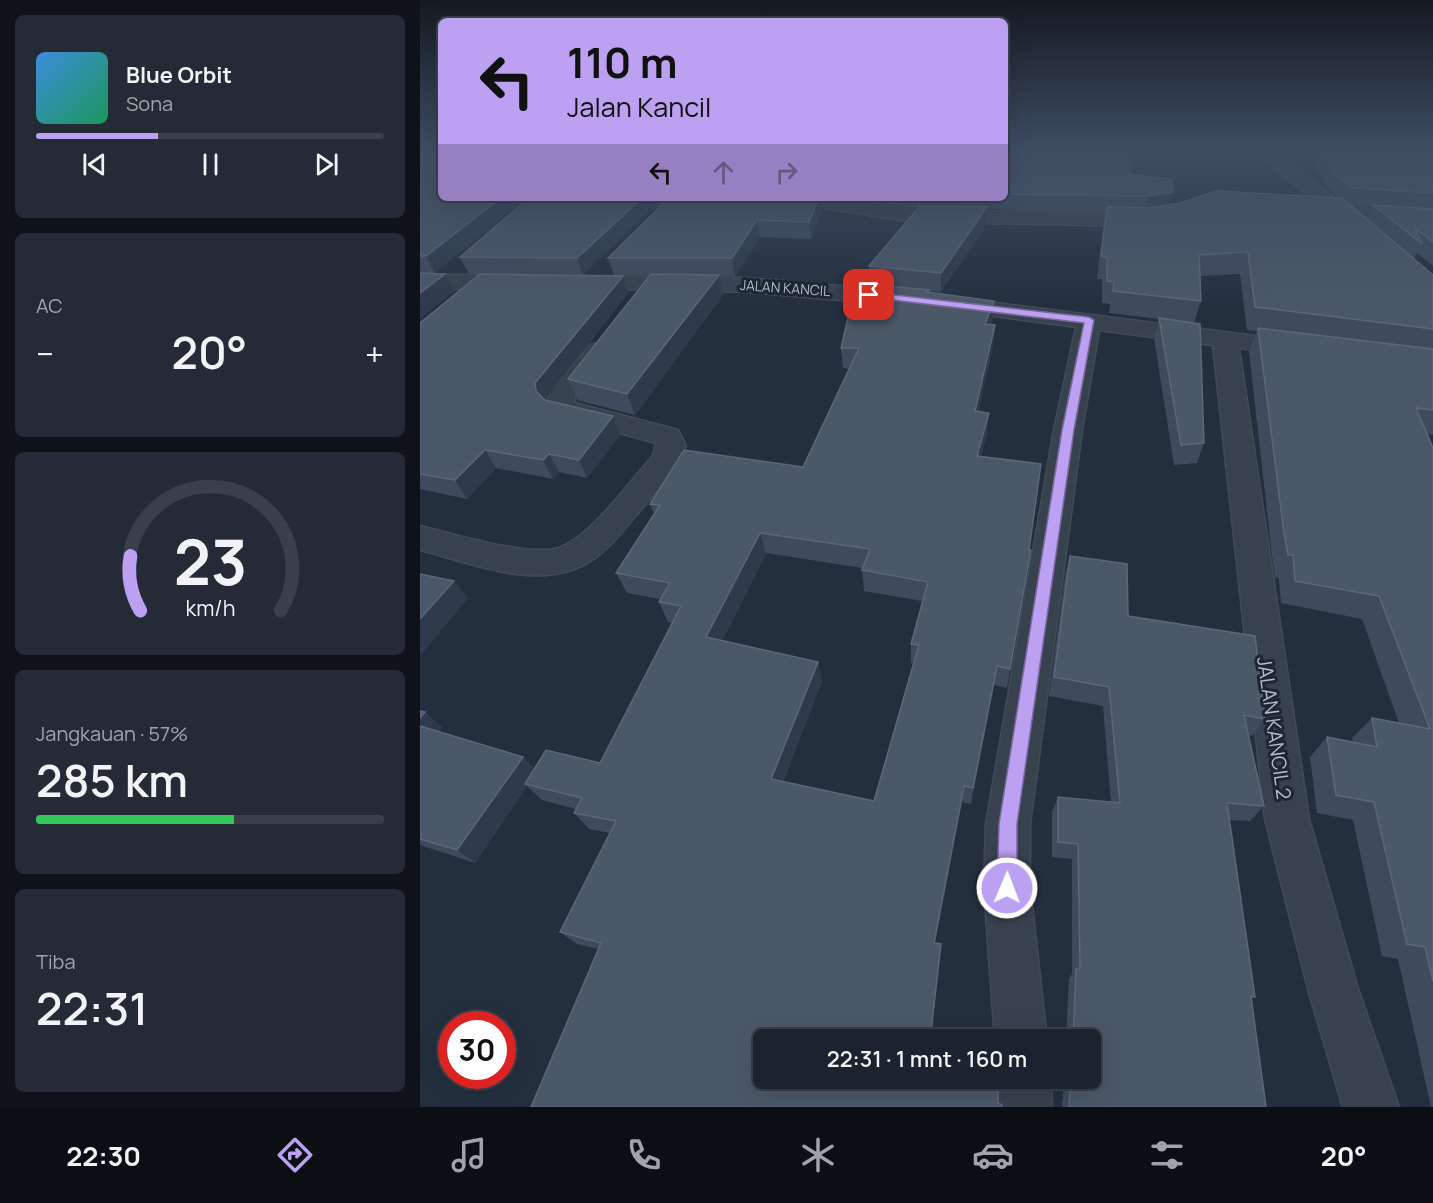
<!DOCTYPE html>
<html lang="id">
<meta charset="utf-8">
<style>
body{margin:0;font-family:Manrope,sans-serif;background:#242b36;color:#f1f3f6;height:100vh;display:flex;flex-direction:column;font-size:22px;white-space:nowrap}
*{box-sizing:border-box;margin:0}
p{font-size:20px;color:#a0a4aa}
.icon{flex:none;width:33px;height:33px;fill:none;stroke:currentColor;stroke-width:2;stroke-linecap:round;stroke-linejoin:round}
.map{position:relative;flex:1;overflow:hidden}
.drawer{display:flex;flex-direction:column;gap:15px;padding:15px;background:#0f1319;width:420px}
.drawer>*{flex:none}
.hud{position:absolute;left:18px;top:18px;width:570px;height:183px;border-radius:9px;box-shadow:0 6px 24px #0002,0 0 0 2px #39404a;background:#bca0f2;color:#111;overflow:hidden}
.speed{position:absolute;left:18px;top:1011px;display:flex;gap:12px;font-size:30px;font-weight:700;text-align:center}
.speed>*{display:grid;place-content:center;width:78px;height:78px;border-radius:50%;background:#1b232e;box-shadow:0 6px 24px #0002,0 0 0 2px #39404a;line-height:1}
.speed .limit{border:9px solid #d22;background:#fff;color:#111}
.pin{position:absolute;display:grid;place-items:center;width:51px;height:51px;color:#fff;margin:-26px;border-radius:12px;box-shadow:0 3px 9px #0006}
.me{position:absolute;width:66px;margin:-33px;rotate:1deg;stroke-linejoin:round;filter:drop-shadow(0 0 4px #0008)}
.turn{display:flex;align-items:center;gap:21px;height:126px;padding:0 30px;font-size:27px}
.turn .icon{width:78px;height:78px;stroke-width:2.5}
.turn b{display:block;font-size:42px;line-height:51px}
.lanes{display:flex;align-items:center;height:57px;padding:0 30px;background:#0003;justify-content:center;gap:30px;direction:ltr}
.lanes .off{opacity:.35}
.big{font-size:45px;font-weight:600;line-height:1.1}
.drawer .card{flex:1;display:flex;flex-direction:column;justify-content:center;gap:9px;min-width:0;padding:0 21px;border-radius:9px;background:#242b36}
.drawer .dial{align-items:center;gap:0}
.dial svg{height:156px;overflow:visible;fill:none;stroke:#39404a;stroke-width:7;stroke-linecap:round;text-anchor:middle}
.dial text{fill:#f1f3f6;stroke:none}
.song{display:flex;align-items:center;gap:18px}
.cover{width:72px;height:72px;border-radius:9px;background:linear-gradient(135deg,hsl(210 70% 55%),hsl(150 70% 35%))}
.played{height:6px;border-radius:3px;background:linear-gradient(90deg,#bca0f2 35%,#39404a 35%)}
.keys{display:flex;justify-content:space-around;direction:ltr}
.heat{display:flex;justify-content:space-between;align-items:center;font-size:33px;direction:ltr}
.charge{height:9px;border-radius:4px;background:linear-gradient(90deg,#34c759 57%,#39404a 0)}
.trip{position:absolute;left:333px;top:1029px;width:348px;height:60px;border-radius:9px;background:#1b232e;box-shadow:0 6px 24px #0002,0 0 0 2px #39404a;font-weight:600;line-height:60px;text-align:center}
.menu{display:flex;height:96px;justify-content:space-around;align-items:center;background:#0b0e12;color:#a0a4aa}
.menu .icon{width:42px;height:42px}
.menu .selected{color:#bca0f2}
.menu b{font-size:27px;color:#f1f3f6}
main{display:flex;flex:1;min-height:0}
.map>svg:first-child{display:block}
.lines{fill:none;stroke-linecap:round;stroke-linejoin:round}
.minor-casing{stroke:#414a57;stroke-width:3}
.minor{fill:#38414e;fill-rule:evenodd}
.wall{fill:#3f4b5c;fill-rule:evenodd}
.shaded-wall{fill:#2f3b4b}
.building{fill:#4b5868;stroke:#5c6777;stroke-width:1.5;fill-rule:evenodd}
.route{fill:#bca0f2;stroke:#7a689d;stroke-width:1.5}
.labels{text-anchor:middle;stroke-width:6;stroke-linejoin:round;paint-order:stroke}
.far-street-label{font-size:14px;fill:#b4bcc9;stroke:#1d2633}
.near-street-label{font-size:20px;fill:#b4bcc9;stroke:#1d2633}
</style>
<main>
<section class="drawer">
<div class="card">
<div class="song"><i class="cover"></i><div><b>Blue Orbit</b><p>Sona</p></div></div>
<div class="played"></div>
<div class="keys"><svg class="icon" aria-label="previous" viewBox="0 0 24 24"><path d="M18 5L8 12l10 7zM5 5v14"/></svg><svg class="icon" aria-label="pause" viewBox="0 0 24 24"><path d="M8 5v14M16 5v14"/></svg><svg class="icon" aria-label="next" viewBox="0 0 24 24"><path d="M6 5l10 7-10 7zM19 5v14"/></svg></div>
</div>
<div class="card"><p>AC</p>
<div class="heat"><a>−</a><b class="big">20°</b><a>+</a></div>
</div>
<div class="card dial"><svg viewBox="0 0 100 80">
<path d="M14 69A42 42 0 1 1 86 69"/>
<path d="M14 69A42 42 0 0 1 9 41" stroke="#bca0f2"/>
<text x="50" y="56" font-size="32" font-weight="700">23</text>
<text x="50" y="72" font-size="11">km/h</text>
</svg></div>
<div class="card"><p>Jangkauan · 57%</p><b class="big">285 km</b><div class="charge"></div></div>
<div class="card"><p>Tiba</p><b class="big">22:31</b></div>
</section>
<div class="map">
<svg width="1013" height="1107" viewBox="0 0 1013 1107">
<rect width="100%" height="100%" fill="#242f3e"/>
<g class="lines">
<g class="minor-casing">
<g id="minor">
<path d="M 836,151 L 854,151 L 922,204 L 1013,211 L 1013,223 L 928,217 L 921,219 L 885,212 L 882,208 L 885,204 L 896,203 Z"/>
<path d="M 879,151 L 953,151 L 1013,155 L 1013,165 L 887,156 L 881,155 Z"/>
<path d="M 400,198 L 418,198 L 491,210 L 730,214 L 737,216 L 740,220 L 737,224 L 730,226 L 491,222 L 405,208 Z"/>
<path d="M 0,275 L 94,275 L 102,277 L 105,282 L 102,287 L 94,289 L 0,289 Z"/>
<path d="M 161,276 L 328,278 L 478,291 L 486,293 L 489,298 L 486,303 L 478,305 L 328,292 L 153,288 L 150,283 L 153,278 Z"/>
<path d="M 529,297 L 876,341 L 885,343 L 888,348 L 885,353 L 876,355 L 819,348 L 889,819 L 938,989 L 979,1107 L 923,1107 L 888,989 L 845,819 L 793,345 L 679,330 L 662,430 L 610,824 L 610,888 L 627,1040 L 575,1040 L 564,888 L 566,824 L 634,430 L 656,327 L 521,309 L 517,304 L 521,299 Z"/>
<path d="M 179,343 L 188,345 L 191,350 L 154,398 L 155,403 L 258,430 L 266,446 C 255,471 236,492 218,513 C 202,532 185,555 162,566 C 114,590 48,562 0,550 L 0,526 C 30,533 114,559 141,547 C 175,532 208,483 233,456 L 236,443 L 131,414 C 126,406 126,399 132,391 L 170,345 Z"/>
<path d="M 577,1078 L 631,1078 L 632,1107 L 576,1107 Z"/>
</g>
</g>
<use href="#minor" class="minor"/>
</g>
<g class="wall">
<path d="M 0,151 L 15,273 L 0,273 Z"/>
<path d="M 585,151 L 710,175 L 750,205 L 919,198 L 909,190 L 891,159 L 894,151 L 1013,151 L 1013,266 L 997,253 L 994,259 L 1013,275 L 1013,435 L 1007,434 L 1013,448 L 1013,1107 L 1011,1107 L 978,959 L 962,956 L 933,820 L 897,813 L 890,757 L 907,737 L 933,742 L 932,738 L 952,718 L 979,723 L 942,619 L 861,603 L 859,578 L 855,577 L 852,556 L 829,351 L 837,331 L 827,330 L 820,274 L 780,276 L 781,301 L 774,323 L 784,443 L 777,463 L 754,465 L 734,338 L 739,319 L 689,313 L 690,304 L 682,303 L 682,279 L 677,279 L 683,228 L 686,212 L 567,209 L 566,226 L 521,292 L 509,291 L 509,293 L 574,301 L 572,321 L 571,325 L 573,346 L 558,412 L 567,434 L 561,456 L 609,550 L 611,550 L 587,688 L 574,685 L 551,804 L 542,802 L 515,943 L 521,944 L 511,1040 L 344,1040 L 178,949 L 157,944 L 140,932 L 190,833 L 169,829 L 154,813 L 156,809 L 122,800 L 107,786 L 55,863 L 0,845 L 0,711 L 5,712 L 22,728 L 19,732 L 103,757 L 114,769 L 180,763 L 252,623 L 248,622 L 239,602 L 240,599 L 207,593 L 196,573 L 234,514 L 230,504 L 383,467 L 429,369 L 423,368 L 421,348 L 450,284 L 449,266 L 499,208 L 491,208 L 432,198 L 585,198 ZM 928,204 L 953,206 L 946,219 ZM 346,553 L 442,568 L 442,570 L 444,591 L 502,601 L 491,644 L 491,663 L 493,663 L 454,801 L 363,782 L 402,681 L 398,662 L 302,641 Z"/>
<path d="M 109,198 L 402,198 L 403,208 L 391,239 L 340,237 L 315,276 L 299,276 L 303,295 L 215,415 L 157,400 L 148,379 L 230,275 L 194,275 L 188,258 L 239,208 L 230,210 L 163,275 L 72,274 L 208,293 L 125,400 L 200,435 L 167,478 L 139,472 L 133,479 L 76,468 L 47,499 L 0,489 L 0,323 L 60,274 L 49,274 L 40,257 Z"/>
<path d="M 650,556 L 708,616 L 845,719 L 832,736 L 828,735 L 844,806 L 830,821 L 809,820 L 835,997 L 831,999 L 846,1107 L 642,1107 L 644,1078 L 670,1078 L 670,1040 L 646,1040 L 649,979 L 652,974 L 652,859 L 632,857 L 632,812 L 638,797 L 691,802 L 683,706 L 629,696 L 645,576 Z"/>
</g>
<g class="shaded-wall">
<path d="M 753,192 L 749,208 L 724,213 L 728,196 Z"/>
<path d="M 81,198 L 108,198 L 15,273 L 6,256 Z"/>
<path d="M 222,198 L 236,198 L 238,208 L 230,210 L 163,275 L 157,258 Z"/>
<path d="M 398,198 L 402,198 L 403,208 L 391,239 L 389,222 Z"/>
<path d="M 567,207 L 566,226 L 521,292 L 521,273 Z"/>
<path d="M 337,220 L 340,237 L 315,276 L 312,258 Z"/>
<path d="M 25,274 L 35,291 L 0,319 L 0,293 Z"/>
<path d="M 299,275 L 303,295 L 215,415 L 207,394 Z"/>
<path d="M 203,276 L 208,293 L 124,401 L 116,391 L 115,383 Z"/>
<path d="M 574,301 L 572,321 L 564,345 L 565,324 Z"/>
<path d="M 575,325 L 573,346 L 554,432 L 555,411 Z"/>
<path d="M 569,413 L 567,434 L 555,477 L 557,456 Z"/>
<path d="M 193,416 L 200,435 L 167,478 L 159,460 Z"/>
<path d="M 65,450 L 76,468 L 47,499 L 35,480 Z"/>
<path d="M 129,454 L 139,472 L 133,479 L 123,460 Z"/>
<path d="M 340,533 L 346,553 L 294,657 L 286,637 Z"/>
<path d="M 34,581 L 48,598 L 0,656 L 0,619 Z"/>
<path d="M 398,662 L 402,681 L 357,796 L 351,779 Z"/>
<path d="M 577,666 L 574,685 L 551,804 L 553,788 Z"/>
<path d="M 5,712 L 22,728 L 12,740 L 0,729 L 0,718 Z"/>
<path d="M 103,757 L 117,772 L 105,784 L 107,786 L 55,863 L 37,850 Z"/>
<path d="M 544,786 L 542,802 L 513,954 L 514,943 Z"/>
<path d="M 521,944 L 511,1040 L 510,1040 Z"/>
</g>
<g class="building">
<path d="M 0,151 L 21,151 L 21,198 L 81,198 L 6,256 L 0,256 Z"/>
<path d="M 585,151 L 694,151 L 713,152 L 710,175 L 752,179 L 753,192 L 728,196 L 585,194 Z"/>
<path d="M 901,151 L 998,151 L 1013,152 L 1013,193 L 933,188 L 915,175 Z"/>
<path d="M 796,191 L 922,198 L 1013,275 L 1013,329 L 835,307 L 828,252 L 779,255 L 781,301 L 693,291 L 694,282 L 687,281 L 687,257 L 681,257 L 687,207 L 729,208 L 761,203 Z"/>
<path d="M 109,198 L 222,198 L 157,258 L 40,257 Z"/>
<path d="M 246,198 L 399,198 L 389,222 L 337,220 L 312,258 L 188,258 L 246,201 Z"/>
<path d="M 953,205 L 1013,209 L 1013,242 L 995,228 L 1002,244 Z"/>
<path d="M 500,206 L 567,207 L 521,273 L 449,266 Z"/>
<path d="M 0,273 L 25,274 L 0,293 Z"/>
<path d="M 60,274 L 203,276 L 115,383 L 116,391 L 125,400 L 193,416 L 159,460 L 129,454 L 123,460 L 65,450 L 35,480 L 0,474 L 0,323 Z"/>
<path d="M 231,274 L 299,275 L 207,394 L 148,379 Z"/>
<path d="M 436,283 L 509,290 L 507,292 L 574,301 L 565,324 L 575,325 L 555,411 L 569,413 L 557,456 L 621,464 L 609,550 L 611,550 L 590,669 L 577,666 L 553,788 L 544,786 L 514,943 L 521,944 L 510,1040 L 344,1040 L 344,1078 L 578,1078 L 578,1103 L 582,1105 L 582,1107 L 111,1107 L 181,943 L 140,932 L 196,821 L 154,813 L 162,798 L 105,784 L 126,750 L 180,763 L 261,606 L 239,602 L 250,583 L 196,573 L 240,505 L 230,504 L 264,450 L 383,467 L 439,348 L 421,348 ZM 340,533 L 450,549 L 442,570 L 508,582 L 491,644 L 499,645 L 454,801 L 351,779 L 398,662 L 286,637 Z"/>
<path d="M 739,318 L 780,324 L 784,443 L 761,445 Z"/>
<path d="M 838,328 L 1013,349 L 1013,410 L 996,408 L 1013,448 L 1013,981 L 1005,947 L 987,944 L 954,802 L 916,795 L 907,737 L 957,747 L 952,718 L 1010,729 L 959,596 L 875,581 L 873,555 L 868,555 L 864,533 Z"/>
<path d="M 650,556 L 707,564 L 708,616 L 835,636 L 845,719 L 824,715 L 844,806 L 807,803 L 835,997 L 831,996 L 846,1107 L 649,1107 L 651,1078 L 670,1078 L 670,1040 L 653,1040 L 656,969 L 660,969 L 658,844 L 638,842 L 638,797 L 700,803 L 689,687 L 634,677 Z"/>
<path d="M 0,574 L 34,581 L 0,619 Z"/>
<path d="M 0,711 L 5,712 L 0,718 Z"/>
<path d="M 0,726 L 103,757 L 37,850 L 0,839 Z"/>
</g>
<linearGradient id="sky" x2="0" y2="1"><stop stop-color="#141a22"/><stop offset="0.49" stop-color="#3f4d63"/><stop offset="1" stop-color="#3f4d63" stop-opacity="0"/></linearGradient>
<rect width="1013" height="306" fill="url(#sky)"/>
<path class="route" d="M 449,292 L 669,317 L 674,320 L 654,430 L 597,824 L 597,888 L 594,895 L 587,898 L 580,895 L 577,888 L 579,824 L 642,430 L 664,323 L 446,297 L 444,295 Z"/>
<g class="labels">
<g class="far-street-label">
<text transform="translate(365 288) rotate(4)" y="5">JALAN KANCIL</text>
</g>
<g class="near-street-label">
<text transform="translate(854 728) rotate(82)" y="7">JALAN KANCIL 2</text>
</g>
</g>
</svg>
<div class="speed"><div class="limit">30</div></div>
<div class="pin" style="left:449px;top:295px;background:#d93025"><svg class="icon" aria-label="arrive" viewBox="0 0 24 24"><path d="M6 21V4h12l-3 4 3 4H6"/></svg></div>
<svg class="me" style="left:587px;top:888px" viewBox="-20 -20 40 40"><circle r="17" fill="#bca0f2" stroke="#fff" stroke-width="3"/><path d="M0-11L8 9 0 5-8 9z" fill="#fff"/></svg>
<div class="trip">22:31 · 1 mnt · 160 m</div>
<div class="hud">
<div class="turn"><svg class="icon" aria-label="left" viewBox="0 0 24 24"><path d="M17 20v-9H6M10 6l-5 5 5 5"/></svg><div><b>110 m</b>Jalan Kancil</div></div>
<div class="lanes"><svg class="icon" aria-label="left" viewBox="0 0 24 24"><path d="M17 20v-9H6M10 6l-5 5 5 5"/></svg><svg class="icon off" aria-label="ahead" viewBox="0 0 24 24"><path d="M12 20V5M6 11l6-6 6 6"/></svg><svg class="icon off" aria-label="right" viewBox="0 0 24 24"><path d="M7 20v-9h11M14 6l5 5-5 5"/></svg></div>
</div>
</div>
</main>
<nav class="menu">
<b>22:30</b>
<svg class="icon selected" aria-label="directions" viewBox="0 0 24 24"><path d="M12 3l9 9-9 9-9-9zM9 14v-3h6M13 9l2 2-2 2"/></svg>
<svg class="icon" aria-label="music" viewBox="0 0 24 24"><path d="M9 18V5l10-2v13"/><circle cx="6" cy="18" r="3"/><circle cx="16" cy="16" r="3"/></svg>
<svg class="icon" aria-label="phone" viewBox="0 0 24 24"><path d="M5 4h4l2 5-3 2q2 4 5 5l2-3 5 2v4C11 20 4 13 5 4z"/></svg>
<svg class="icon" aria-label="climate" viewBox="0 0 24 24"><path d="M12 3v18M4 7l16 10M4 17L20 7"/></svg>
<svg class="icon" aria-label="car" viewBox="0 0 24 24"><path d="M5 17H2v-5l4-1 3-4h7l3 4 3 1v5h-3M9 17h6M6 11h13"/><circle cx="7" cy="17" r="2"/><circle cx="17" cy="17" r="2"/></svg>
<svg class="icon" aria-label="filters" viewBox="0 0 24 24"><path d="M4 7h16M4 17h16"/><circle cx="9" cy="7" r="2"/><circle cx="15" cy="17" r="2"/></svg>
<b>20°</b>
</nav>
